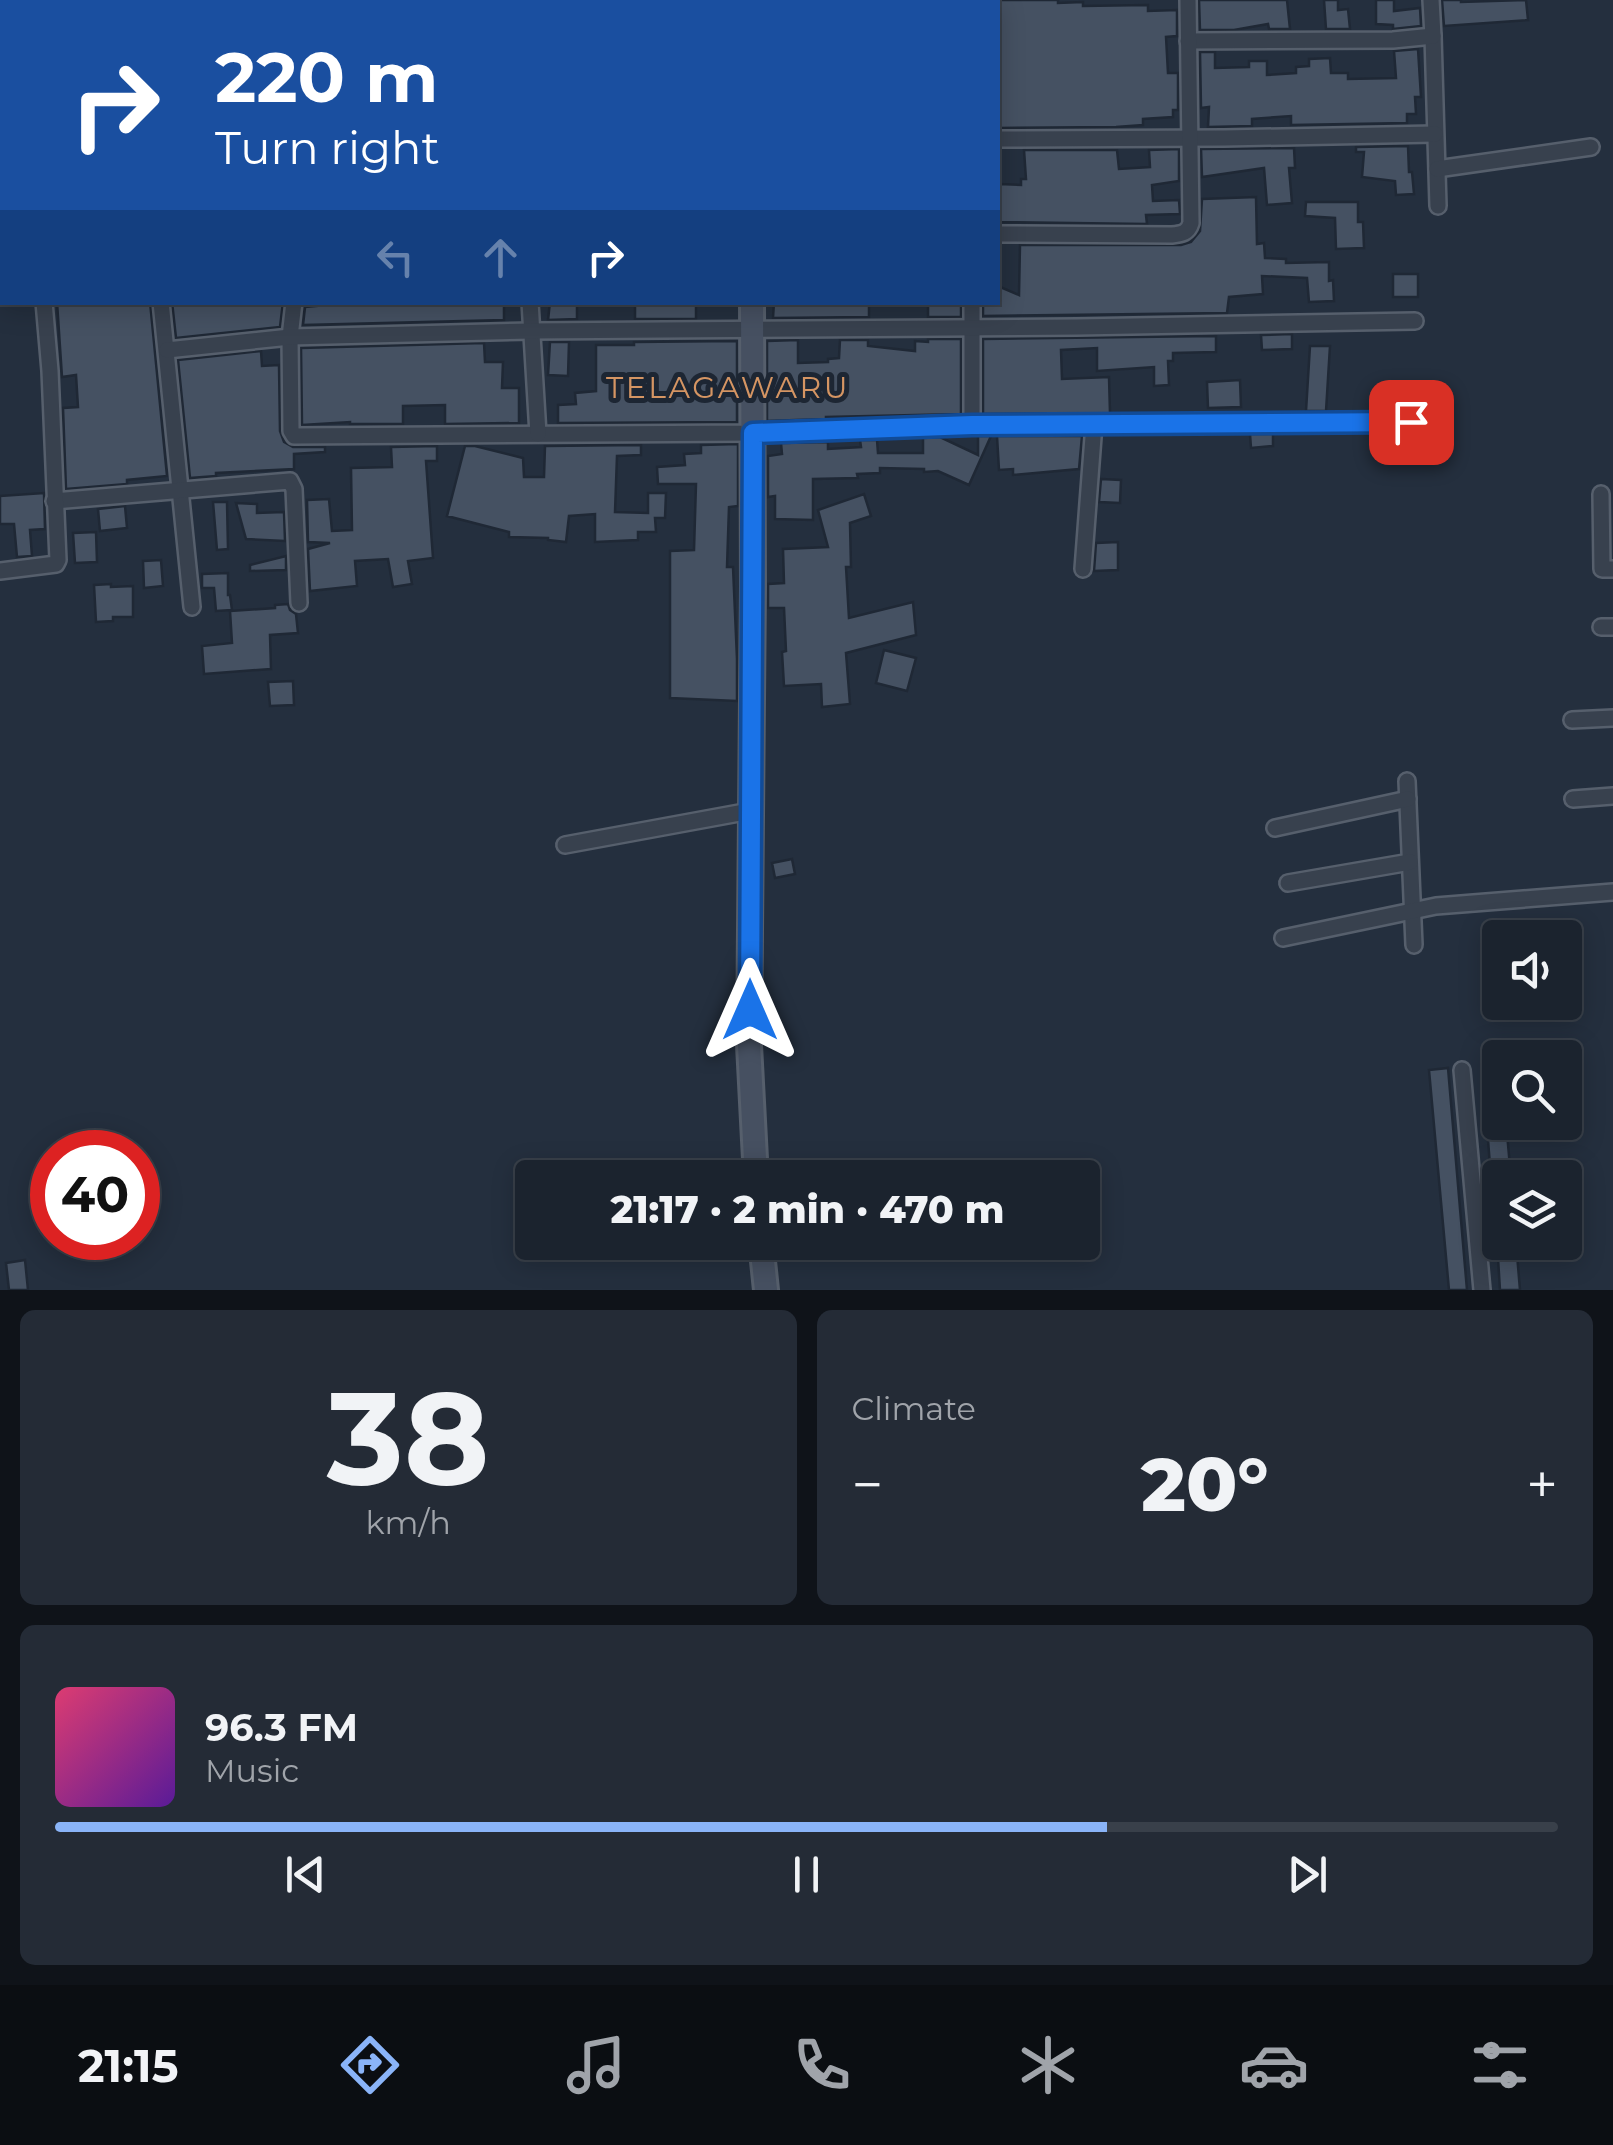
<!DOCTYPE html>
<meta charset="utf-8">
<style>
body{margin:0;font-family:Montserrat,sans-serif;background:#242b36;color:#f1f3f6;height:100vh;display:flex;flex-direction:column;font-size:38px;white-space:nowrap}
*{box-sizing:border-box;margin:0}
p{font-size:32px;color:#a0a4aa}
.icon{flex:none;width:55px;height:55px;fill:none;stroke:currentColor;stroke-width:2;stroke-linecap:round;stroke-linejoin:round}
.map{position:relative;height:1290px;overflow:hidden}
.details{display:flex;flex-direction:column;gap:20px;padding:20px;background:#0f1319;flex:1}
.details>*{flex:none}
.banner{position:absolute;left:0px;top:0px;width:1000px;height:305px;box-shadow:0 5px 25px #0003,0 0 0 2px #39404a;background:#1a4fa0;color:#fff;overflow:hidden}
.controls{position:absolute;left:1482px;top:920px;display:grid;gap:20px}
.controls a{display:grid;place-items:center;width:100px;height:100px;border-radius:10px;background:#1b232e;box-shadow:0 5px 25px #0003,0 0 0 2px #39404a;font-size:50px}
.speed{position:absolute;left:30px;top:1130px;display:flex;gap:20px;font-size:50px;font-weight:700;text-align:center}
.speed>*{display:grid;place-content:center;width:130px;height:130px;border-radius:50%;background:#1b232e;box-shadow:0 5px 25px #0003,0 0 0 2px #39404a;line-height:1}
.speed .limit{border:15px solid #d22;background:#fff;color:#111}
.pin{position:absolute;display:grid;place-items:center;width:85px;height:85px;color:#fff;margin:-42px;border-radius:20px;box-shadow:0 5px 15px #0006}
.me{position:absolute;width:110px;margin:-55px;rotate:0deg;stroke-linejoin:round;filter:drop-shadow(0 0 8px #0008)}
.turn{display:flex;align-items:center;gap:35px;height:210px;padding:0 50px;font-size:45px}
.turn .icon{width:130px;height:130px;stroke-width:2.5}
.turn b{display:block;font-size:70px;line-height:85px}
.lanes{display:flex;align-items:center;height:95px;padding:0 50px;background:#0003;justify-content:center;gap:50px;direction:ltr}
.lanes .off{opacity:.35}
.big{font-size:75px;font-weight:800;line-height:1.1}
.details .card{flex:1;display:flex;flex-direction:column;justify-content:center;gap:15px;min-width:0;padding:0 35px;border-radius:15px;background:#242b36}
.details .dial{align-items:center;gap:0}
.dial b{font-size:130px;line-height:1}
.song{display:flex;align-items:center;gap:30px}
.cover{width:120px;height:120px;border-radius:15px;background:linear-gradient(135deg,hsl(340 70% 55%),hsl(270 70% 35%))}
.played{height:10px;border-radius:5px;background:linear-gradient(90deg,#8ab4f8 70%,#39404a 70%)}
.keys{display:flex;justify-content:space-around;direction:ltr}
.heat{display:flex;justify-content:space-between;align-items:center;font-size:55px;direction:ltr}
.details .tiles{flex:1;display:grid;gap:20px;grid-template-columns:1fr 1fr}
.card:last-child{grid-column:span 2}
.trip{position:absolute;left:515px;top:1160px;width:585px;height:100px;border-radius:10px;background:#1b232e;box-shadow:0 5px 25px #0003,0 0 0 2px #39404a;font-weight:800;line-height:100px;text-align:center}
.tab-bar{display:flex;height:160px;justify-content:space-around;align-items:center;background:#0b0e12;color:#a0a4aa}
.tab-bar .icon{width:70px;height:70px}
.tab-bar .selected{color:#8ab4f8}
.tab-bar b{font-size:45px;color:#f1f3f6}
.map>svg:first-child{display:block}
.building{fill:#455162;stroke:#1f2835;stroke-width:2.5}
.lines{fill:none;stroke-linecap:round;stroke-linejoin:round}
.street-casing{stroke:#565f6c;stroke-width:20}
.secondary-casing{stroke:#565f6c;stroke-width:28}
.street{stroke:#38414e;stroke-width:15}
.secondary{stroke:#465061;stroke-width:22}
.route-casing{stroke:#114b97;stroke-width:25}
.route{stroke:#1a73e8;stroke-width:18}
.labels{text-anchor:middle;stroke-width:10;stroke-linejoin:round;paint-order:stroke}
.quarter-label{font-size:30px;letter-spacing:2.5px;fill:#d59563;stroke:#1d2633}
</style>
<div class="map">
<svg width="1613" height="1290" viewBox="0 0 1613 1290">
<rect width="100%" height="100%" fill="#242f3e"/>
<g class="building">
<path d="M 998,0 L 1058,0 L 1058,3 L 1083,2 L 1083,6 L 1148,5 L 1148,11 L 1177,10 L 1177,36 L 1166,37 L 1168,73 L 1178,73 L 1178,110 L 1173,110 L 1173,117 L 1143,119 L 1143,125 L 1116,127 L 998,128 Z"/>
<path d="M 1199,0 L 1287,0 L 1290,29 L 1269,29 L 1268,24 L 1234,30 L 1200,30 Z"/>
<path d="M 1324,0 L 1338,0 L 1338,10 L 1348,9 L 1350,29 L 1326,29 Z"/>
<path d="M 1376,0 L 1394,0 L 1394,11 L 1420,8 L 1421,26 L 1393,29 L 1393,25 L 1376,24 Z"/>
<path d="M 1442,0 L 1461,0 L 1461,2 L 1526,0 L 1528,20 L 1444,26 Z"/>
<path d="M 1418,49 L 1421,97 L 1415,97 L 1416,114 L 1407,114 L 1407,123 L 1291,125 L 1291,116 L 1252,119 L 1252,126 L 1208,127 L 1209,107 L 1201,108 L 1200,52 L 1215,52 L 1215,68 L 1249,67 L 1249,61 L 1267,61 L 1267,75 L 1296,73 L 1296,67 L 1309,66 L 1309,59 L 1330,58 L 1331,73 L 1348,73 L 1348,79 L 1396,78 L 1394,51 Z"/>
<path d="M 1408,146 L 1409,172 L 1412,172 L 1414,194 L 1396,195 L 1395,181 L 1362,177 L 1364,152 L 1356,152 L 1356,147 Z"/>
<path d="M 1294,148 L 1295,168 L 1289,168 L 1292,203 L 1267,205 L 1264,168 L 1202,177 L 1201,149 Z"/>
<path d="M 1179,149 L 1179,181 L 1152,185 L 1153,201 L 1179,200 L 1180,214 L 1146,215 L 1147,224 L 998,222 L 999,184 L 1021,185 L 1021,179 L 1026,179 L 1024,150 L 1117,150 L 1119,169 L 1150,167 L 1149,150 Z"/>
<path d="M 1256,197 L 1257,244 L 1264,243 L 1265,258 L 1286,259 L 1286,263 L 1329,262 L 1329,281 L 1333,280 L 1334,301 L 1309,302 L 1307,278 L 1262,276 L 1263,294 L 1229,297 L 1227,313 L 983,316 L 983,302 L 998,302 L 998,286 L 1019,295 L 1020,245 L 1181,245 L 1191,242 L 1200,231 L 1202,199 Z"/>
<path d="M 1306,202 L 1358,202 L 1358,222 L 1363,222 L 1364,248 L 1336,249 L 1335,218 L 1305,216 Z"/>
<rect x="1393" y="274" width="25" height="23"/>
<path d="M 57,302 L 150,302 L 167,476 L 127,480 L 127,484 L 66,489 L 63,408 L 78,407 L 76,375 L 62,377 Z"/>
<path d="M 172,302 L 283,302 L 280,327 L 176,338 Z"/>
<path d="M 358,302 L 504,302 L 504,320 L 303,325 L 305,307 Z"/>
<path d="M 550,302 L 577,302 L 577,319 L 548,320 Z"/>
<rect x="635" y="302" width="61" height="17"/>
<path d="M 774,302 L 869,302 L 869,317 L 773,318 Z"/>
<rect x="928" y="302" width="33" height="15"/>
<path d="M 1292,334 L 1292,349 L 1262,350 L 1261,335 Z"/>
<path d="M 1216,336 L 1216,352 L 1173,353 L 1173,361 L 1168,361 L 1169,385 L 1154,386 L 1154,367 L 1097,371 L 1097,348 L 1061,350 L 1062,379 L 1109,377 L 1110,413 L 983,414 L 983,339 Z"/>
<path d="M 928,339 L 961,339 L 961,414 L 826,417 L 826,419 L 767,421 L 767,341 L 798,340 L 798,363 L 828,362 L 828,359 L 839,358 L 840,340 L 868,340 L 868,346 L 915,351 L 915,341 L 928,342 Z"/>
<path d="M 737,341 L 737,422 L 558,423 L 558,405 L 576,404 L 575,393 L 596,391 L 596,345 L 634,345 L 634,342 Z"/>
<path d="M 550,342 L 569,342 L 568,376 L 548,375 Z"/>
<path d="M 484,343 L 485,362 L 503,362 L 502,388 L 519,388 L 519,423 L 445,424 L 445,405 L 403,406 L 403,424 L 350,424 L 350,422 L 302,425 L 301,348 Z"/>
<path d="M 1310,346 L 1330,346 L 1326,411 L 1306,411 Z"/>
<path d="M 261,351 L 262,366 L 279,365 L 280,431 L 284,442 L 293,447 L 325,447 L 325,452 L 294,454 L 294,469 L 216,473 L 216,476 L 190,478 L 178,360 Z"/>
<path d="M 1240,380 L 1241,407 L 1208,408 L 1207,382 Z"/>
<path d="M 1425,386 L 1426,413 L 1398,411 L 1397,387 Z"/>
<path d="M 1250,434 L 1273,434 L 1273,446 L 1251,448 Z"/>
<path d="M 978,436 L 991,436 L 969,485 L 938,471 L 924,472 L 924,469 L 880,468 L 880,473 L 857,474 L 858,478 L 813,479 L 813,520 L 775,519 L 775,496 L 768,497 L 768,456 L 782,454 L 781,443 L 828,442 L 828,449 L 861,447 L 860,440 L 877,440 L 878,453 L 923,453 L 923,438 L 940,437 L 978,455 Z"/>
<path d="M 997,436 L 1082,436 L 1079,469 L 1013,475 L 1013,469 L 999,470 Z"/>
<path d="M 738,444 L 738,506 L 729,507 L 727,567 L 733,567 L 737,659 L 737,701 L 670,698 L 670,551 L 694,550 L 696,484 L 658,484 L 657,467 L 685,465 L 684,454 L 701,453 L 701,445 Z"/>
<path d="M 641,445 L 641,455 L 617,456 L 615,512 L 648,513 L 648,493 L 666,493 L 665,518 L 655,518 L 656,532 L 638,532 L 638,540 L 595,542 L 595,514 L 569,516 L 566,542 L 548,540 L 548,538 L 509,537 L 509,532 L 447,516 L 465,446 L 475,446 L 523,458 L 524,477 L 544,477 L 545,446 Z"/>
<path d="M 437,446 L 437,461 L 426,461 L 433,558 L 408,561 L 412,584 L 393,587 L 388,559 L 355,561 L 357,586 L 310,591 L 308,549 L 330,543 L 308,542 L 307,500 L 329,499 L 332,531 L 352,530 L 351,468 L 392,467 L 391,447 Z"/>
<path d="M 1101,479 L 1121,480 L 1120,503 L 1099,502 Z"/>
<path d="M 44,493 L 45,529 L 30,530 L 32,556 L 17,557 L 14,524 L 0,524 L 0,496 Z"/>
<path d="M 864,494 L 871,516 L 850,523 L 851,567 L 846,567 L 849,618 L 913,602 L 916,635 L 846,653 L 850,704 L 822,707 L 821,684 L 784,686 L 782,652 L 786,651 L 784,608 L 768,608 L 768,584 L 784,583 L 783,549 L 828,547 L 818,510 Z"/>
<path d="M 213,502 L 227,502 L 228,549 L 217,550 Z"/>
<path d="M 236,503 L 257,504 L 257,513 L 284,512 L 285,541 L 246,539 Z"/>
<path d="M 125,506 L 127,528 L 100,531 L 98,509 Z"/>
<path d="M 96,532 L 97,562 L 75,563 L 73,533 Z"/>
<path d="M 1118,542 L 1118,570 L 1094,571 L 1096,543 Z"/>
<path d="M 286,556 L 286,570 L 250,571 L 250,565 Z"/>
<path d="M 161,560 L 163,586 L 144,588 L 143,561 Z"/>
<path d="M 228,573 L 228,595 L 230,595 L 232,610 L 216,611 L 214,588 L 202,588 L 202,574 Z"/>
<path d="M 111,584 L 111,587 L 133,586 L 133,617 L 113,617 L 113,621 L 96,622 L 94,585 Z"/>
<path d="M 288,604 L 290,610 L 296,614 L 298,633 L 270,635 L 271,669 L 204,674 L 202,646 L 232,643 L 230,611 L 275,608 L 275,605 Z"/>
<path d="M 884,650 L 916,658 L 907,691 L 876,683 Z"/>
<path d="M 293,681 L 294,705 L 270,706 L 268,682 Z"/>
<path d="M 792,859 L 795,874 L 775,878 L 772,863 Z"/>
<path d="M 1448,1068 L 1467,1290 L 1449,1290 L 1429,1070 Z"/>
<path d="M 1500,1074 L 1500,1122 L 1506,1122 L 1511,1178 L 1491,1178 L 1483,1076 Z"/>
<path d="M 1497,1242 L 1516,1242 L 1520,1290 L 1500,1290 Z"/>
<path d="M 25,1260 L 28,1290 L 9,1290 L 6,1263 Z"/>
</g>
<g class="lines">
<g class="street-casing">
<g id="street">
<path d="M 279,0 L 279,2"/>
<path d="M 396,0 L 396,2"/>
<path d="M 507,0 L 507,2"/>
<path d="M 743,0 L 743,2"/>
<path d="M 970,0 L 970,2"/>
<path d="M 145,2 L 145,0"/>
<path d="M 1433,36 L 1438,206"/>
<path d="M 1188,41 L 1393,40 L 1433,36 L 1431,0"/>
<path d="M 998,139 L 1224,138 L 1435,134"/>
<path d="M 1437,169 L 1591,147"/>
<path d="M 998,234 L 1172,235 C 1182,234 1188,233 1191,223 L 1188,0"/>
<path d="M 161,302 L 192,607"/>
<path d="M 294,302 L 290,337 L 291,431 L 294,436 L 753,433 L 972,425 L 1411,422"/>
<path d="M 530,302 L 538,434"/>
<path d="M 972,302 L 972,425"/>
<path d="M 167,350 L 290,337 L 531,331 L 1077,327 L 1415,321"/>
<path d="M 1601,494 L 1602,569 L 1613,569"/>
<path d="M 54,501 L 290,481 L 294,489 L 299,603"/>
<path d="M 1083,569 L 1094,424"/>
<path d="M 0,571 L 56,564 L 58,560 L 50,371 L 44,302"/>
<path d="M 1601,627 L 1613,627"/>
<path d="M 1572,720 L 1613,718"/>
<path d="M 1407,781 L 1414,945"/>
<path d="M 1573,799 L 1613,796"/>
<path d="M 1275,828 L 1408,799"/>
<path d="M 565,845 L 750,811"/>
<path d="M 1288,883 L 1410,862"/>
<path d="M 1283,938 L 1436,906 L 1613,892"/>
<path d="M 1462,1070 L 1482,1290"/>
</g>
</g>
<g class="secondary-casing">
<g id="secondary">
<path d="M 770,2 L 781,0"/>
<path d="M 0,234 L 2,233"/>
<path d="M 752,302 L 753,586 L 749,1045 L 756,1178"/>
<path d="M 761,1242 L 766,1290"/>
</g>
</g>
<use href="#street" class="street"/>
<use href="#secondary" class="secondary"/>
</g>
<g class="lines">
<g class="route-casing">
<path id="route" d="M 750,1010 L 753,433 L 972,425 L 1411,422"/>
</g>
<use href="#route" class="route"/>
</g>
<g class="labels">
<g class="quarter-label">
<text x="728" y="398">TELAGAWARU</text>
</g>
</g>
</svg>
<div class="controls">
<a><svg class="icon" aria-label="sound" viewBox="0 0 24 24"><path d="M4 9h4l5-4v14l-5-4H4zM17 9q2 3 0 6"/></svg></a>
<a><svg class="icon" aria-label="search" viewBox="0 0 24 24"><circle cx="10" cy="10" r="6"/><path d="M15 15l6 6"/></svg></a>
<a><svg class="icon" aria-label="layers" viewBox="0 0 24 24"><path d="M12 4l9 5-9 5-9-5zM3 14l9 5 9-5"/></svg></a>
</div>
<div class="speed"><div class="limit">40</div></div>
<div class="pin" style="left:1411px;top:422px;background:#d93025"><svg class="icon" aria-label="arrive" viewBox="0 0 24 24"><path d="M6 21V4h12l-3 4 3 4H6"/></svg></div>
<svg class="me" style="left:750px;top:1010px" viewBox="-20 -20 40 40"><path d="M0-17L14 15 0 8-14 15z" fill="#1a73e8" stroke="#fff" stroke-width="4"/></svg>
<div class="trip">21:17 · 2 min · 470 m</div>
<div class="banner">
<div class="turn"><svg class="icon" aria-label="right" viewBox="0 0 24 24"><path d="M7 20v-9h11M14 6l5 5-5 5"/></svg><div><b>220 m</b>Turn right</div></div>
<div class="lanes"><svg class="icon off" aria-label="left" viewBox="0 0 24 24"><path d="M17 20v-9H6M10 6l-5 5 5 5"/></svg><svg class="icon off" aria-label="ahead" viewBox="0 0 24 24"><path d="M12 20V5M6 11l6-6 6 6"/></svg><svg class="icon" aria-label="right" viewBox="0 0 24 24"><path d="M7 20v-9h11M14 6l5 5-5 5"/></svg></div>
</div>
</div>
<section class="details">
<div class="tiles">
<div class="card dial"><b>38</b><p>km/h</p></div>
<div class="card"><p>Climate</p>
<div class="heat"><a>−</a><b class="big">20°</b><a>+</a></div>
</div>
<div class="card">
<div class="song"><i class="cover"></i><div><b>96.3 FM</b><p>Music</p></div></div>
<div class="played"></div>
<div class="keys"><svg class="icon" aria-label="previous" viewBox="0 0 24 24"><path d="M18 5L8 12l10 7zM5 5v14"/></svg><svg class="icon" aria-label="pause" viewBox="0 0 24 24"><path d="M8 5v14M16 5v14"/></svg><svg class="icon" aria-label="next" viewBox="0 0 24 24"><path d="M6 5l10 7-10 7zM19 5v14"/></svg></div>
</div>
</div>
</section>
<nav class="tab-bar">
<b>21:15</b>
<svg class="icon selected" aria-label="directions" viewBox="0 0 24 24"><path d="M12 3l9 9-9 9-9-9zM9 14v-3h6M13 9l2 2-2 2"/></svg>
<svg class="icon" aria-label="music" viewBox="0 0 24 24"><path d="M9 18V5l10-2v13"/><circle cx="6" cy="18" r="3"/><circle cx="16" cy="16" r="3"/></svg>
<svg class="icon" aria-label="phone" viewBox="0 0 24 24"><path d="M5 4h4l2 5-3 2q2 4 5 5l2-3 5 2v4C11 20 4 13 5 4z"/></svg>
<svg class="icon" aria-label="climate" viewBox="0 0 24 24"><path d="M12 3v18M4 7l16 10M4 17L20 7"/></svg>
<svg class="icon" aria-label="car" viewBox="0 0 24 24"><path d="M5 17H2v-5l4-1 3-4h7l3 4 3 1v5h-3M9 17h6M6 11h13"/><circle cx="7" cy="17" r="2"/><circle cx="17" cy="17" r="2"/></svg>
<svg class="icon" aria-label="filters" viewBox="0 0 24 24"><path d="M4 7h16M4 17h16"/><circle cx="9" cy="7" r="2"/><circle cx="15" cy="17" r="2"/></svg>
</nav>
